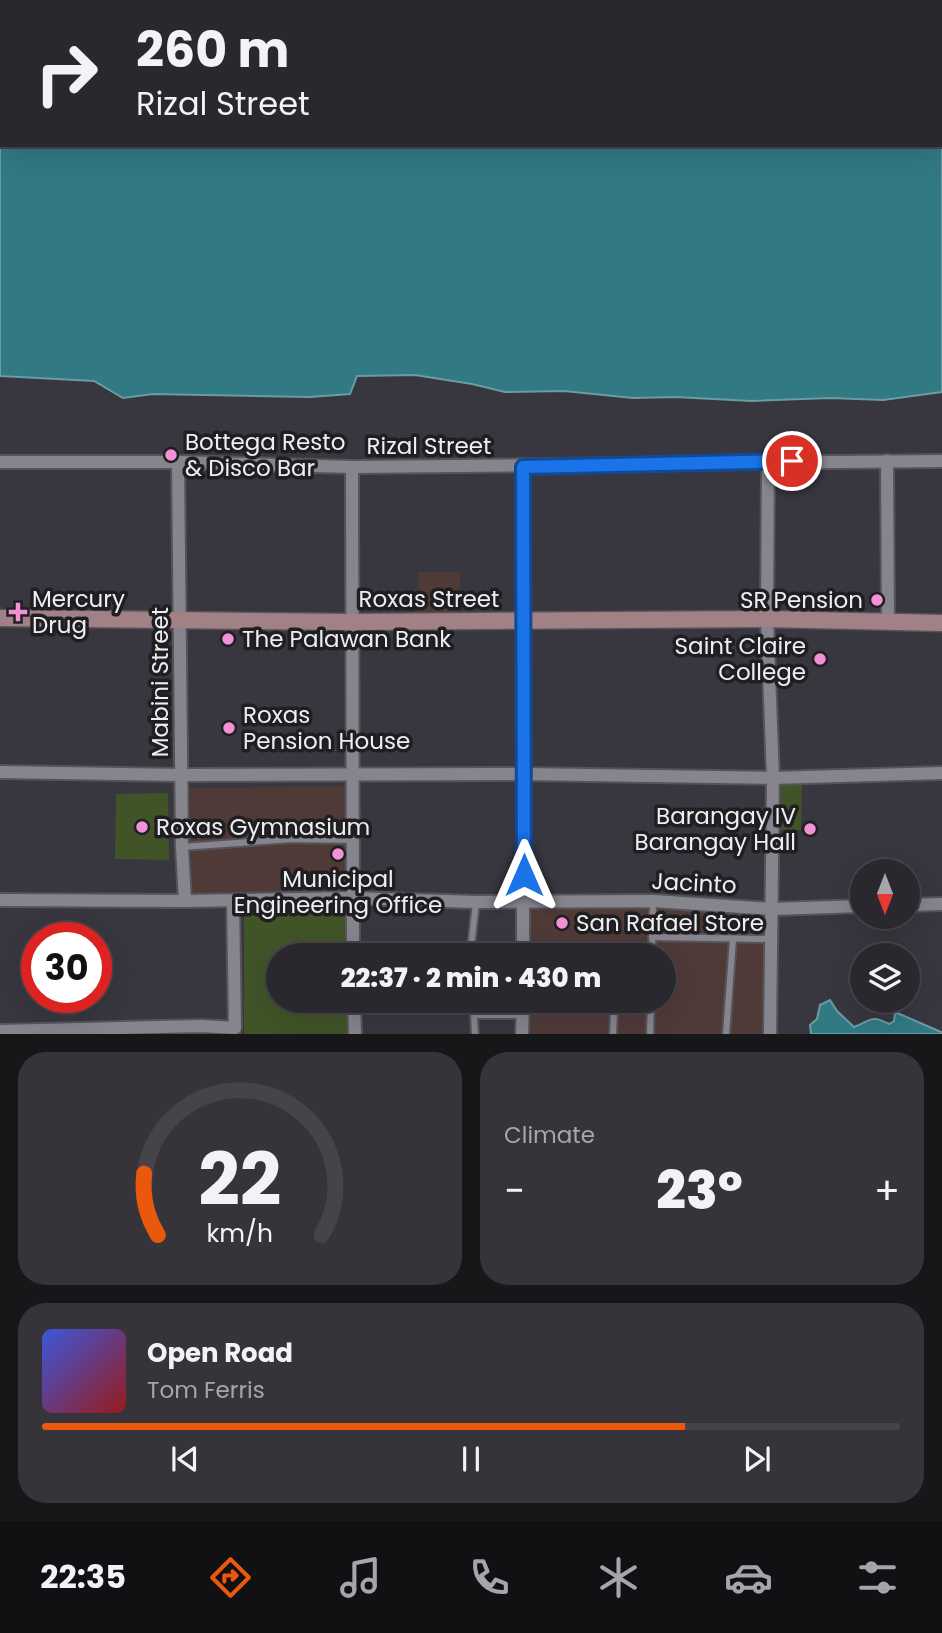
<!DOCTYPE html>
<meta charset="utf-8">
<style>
body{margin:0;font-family:Poppins,sans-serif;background:#36343a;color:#f1f3f6;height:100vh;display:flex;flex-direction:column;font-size:26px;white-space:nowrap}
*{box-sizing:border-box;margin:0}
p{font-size:23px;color:#a5a6aa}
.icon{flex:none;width:38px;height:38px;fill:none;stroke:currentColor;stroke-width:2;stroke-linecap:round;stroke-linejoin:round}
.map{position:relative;height:1034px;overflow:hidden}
.details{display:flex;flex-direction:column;gap:18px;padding:18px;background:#171619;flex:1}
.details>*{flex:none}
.guide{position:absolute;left:0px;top:0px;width:943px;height:147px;box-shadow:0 7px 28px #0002,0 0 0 2px #46444a;background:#2a282e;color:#f1f3f6;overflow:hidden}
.needle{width:46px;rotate:180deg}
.tools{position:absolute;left:850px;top:859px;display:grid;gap:14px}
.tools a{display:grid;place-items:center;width:70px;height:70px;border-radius:50%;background:#2a282e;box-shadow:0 7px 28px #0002,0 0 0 2px #46444a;font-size:35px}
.speed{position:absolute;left:21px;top:922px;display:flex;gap:14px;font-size:35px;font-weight:700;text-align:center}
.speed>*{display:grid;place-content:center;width:91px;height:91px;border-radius:50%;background:#2a282e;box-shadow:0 7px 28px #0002,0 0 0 2px #46444a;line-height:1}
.speed .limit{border:10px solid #d22;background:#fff;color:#111}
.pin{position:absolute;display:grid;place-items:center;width:60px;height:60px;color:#fff;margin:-30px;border:4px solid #fff;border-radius:50%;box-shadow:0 2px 7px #0007}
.me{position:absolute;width:77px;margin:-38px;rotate:0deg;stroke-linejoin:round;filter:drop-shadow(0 0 5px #0008)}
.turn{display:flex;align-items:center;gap:24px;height:147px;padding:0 21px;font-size:32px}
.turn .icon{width:91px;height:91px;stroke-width:2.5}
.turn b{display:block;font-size:49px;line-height:60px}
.big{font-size:52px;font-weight:800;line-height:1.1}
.details .tile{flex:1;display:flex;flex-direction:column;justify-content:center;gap:10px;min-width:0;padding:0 24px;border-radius:28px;background:#36343a}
.details .dial{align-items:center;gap:0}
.dial svg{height:182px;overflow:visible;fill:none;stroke:#46444a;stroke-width:7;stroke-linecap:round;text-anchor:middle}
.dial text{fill:#f1f3f6;stroke:none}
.song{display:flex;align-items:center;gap:21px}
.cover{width:84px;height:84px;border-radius:10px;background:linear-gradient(135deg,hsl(230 70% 55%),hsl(0 70% 35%))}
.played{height:7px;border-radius:4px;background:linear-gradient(90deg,#ea580c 75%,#46444a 75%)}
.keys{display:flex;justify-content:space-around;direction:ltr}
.heat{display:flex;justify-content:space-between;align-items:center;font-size:38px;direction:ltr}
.details .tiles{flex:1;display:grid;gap:18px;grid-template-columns:1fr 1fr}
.tile:last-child{grid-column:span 2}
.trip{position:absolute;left:266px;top:943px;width:410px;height:70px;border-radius:35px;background:#2a282e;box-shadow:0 7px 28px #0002,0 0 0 2px #46444a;font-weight:800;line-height:70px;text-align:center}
.menu{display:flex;height:112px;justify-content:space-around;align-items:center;background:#111012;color:#a5a6aa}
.menu .icon{width:49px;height:49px}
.menu .current{color:#ea580c}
.menu b{font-size:32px;color:#f1f3f6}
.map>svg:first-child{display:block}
.commercial{fill:#4f3a38}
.green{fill:#405428}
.water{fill:#317983;stroke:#6a9ca4;stroke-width:2;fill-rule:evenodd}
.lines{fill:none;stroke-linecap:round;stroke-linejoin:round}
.lane-casing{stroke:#56545a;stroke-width:10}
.street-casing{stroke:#56545a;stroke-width:16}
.secondary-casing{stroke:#56545a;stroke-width:19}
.lane{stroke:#86848d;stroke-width:6}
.street{stroke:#86848d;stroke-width:12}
.secondary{stroke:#a28186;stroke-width:16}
.route-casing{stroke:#114b97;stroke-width:18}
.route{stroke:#1a73e8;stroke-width:12}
.poi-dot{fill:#f291d6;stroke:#1f1f22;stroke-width:2.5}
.labels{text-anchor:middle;stroke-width:7;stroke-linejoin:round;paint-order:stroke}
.poi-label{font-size:23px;fill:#eeedf2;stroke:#1f1f22;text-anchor:start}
.street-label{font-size:23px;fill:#eeedf2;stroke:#1f1f22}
</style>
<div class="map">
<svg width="942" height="1035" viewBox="0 0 942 1035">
<rect width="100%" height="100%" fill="#38363e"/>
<g class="commercial">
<path d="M 418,572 L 460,572 L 459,615 L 417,615 Z"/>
<path d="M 349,786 L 349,898 L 191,900 L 190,788 Z"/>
<path d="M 531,907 L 765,911 L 764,1034 L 531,1034 L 531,1001 L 663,1001 L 663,956 L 531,955 Z"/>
</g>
<g class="green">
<path d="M 780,784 L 802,784 L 801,830 L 781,830 Z"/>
<path d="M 168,793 L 169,860 L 115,859 L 116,794 Z"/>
<path d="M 244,912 L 351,912 L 351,955 L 278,956 L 278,1001 L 351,1001 L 351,1034 L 244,1035 Z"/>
</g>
<g class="water">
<path d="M 0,0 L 942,0 L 942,392 L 883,400 L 830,398 L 752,401 L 675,397 L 633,398 L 564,391 L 505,392 L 472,384 L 415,375 L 357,376 L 350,394 L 310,397 L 153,394 L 123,398 L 94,381 L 0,376 ZM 2,2 L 942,2 L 942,145 L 2,145 Z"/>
<path d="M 830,1000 L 837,1011 L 854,1027 C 871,1021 870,1014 889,1024 L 894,1021 L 895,1012 L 941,1032 L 941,1034 L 811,1034 L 810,1025 L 817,1019 L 820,1005 Z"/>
</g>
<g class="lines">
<g class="lane-casing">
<g id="lane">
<path d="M 182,847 L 292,839 L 353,840"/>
<path d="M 652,937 L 770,939"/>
<path d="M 470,956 L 476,902"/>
<path d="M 652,956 L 653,901"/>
<path d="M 471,1001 L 474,1015 L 523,1015"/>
<path d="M 474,1015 L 475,1035"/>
<path d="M 613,1035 L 614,1010 L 617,1002 L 620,1001"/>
<path d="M 650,1035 L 651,1001"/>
<path d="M 726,1035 L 733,939"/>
</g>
</g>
<g class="street-casing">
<g id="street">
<path d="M 887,461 L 888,622"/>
<path d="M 0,462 L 178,462 L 352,467 L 942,461"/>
<path d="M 178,462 L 182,847 L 185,901"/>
<path d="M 768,462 L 767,619 L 773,778 L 770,1035"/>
<path d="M 352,467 L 353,956"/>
<path d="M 0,772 L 181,775 L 524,774 L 773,778 L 942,773"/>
<path d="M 0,900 L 185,901 L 351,898 L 476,902 L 653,901 L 772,909 L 863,906"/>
<path d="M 908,905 L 942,904"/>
<path d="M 523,956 L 523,467"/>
<path d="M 354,1001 L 355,1035"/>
<path d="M 0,1031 L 201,1026 L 235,1028 L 233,901"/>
<path d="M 522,1035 L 523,1001"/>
</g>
</g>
<g class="secondary-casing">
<path id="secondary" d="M 0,618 L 352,622 L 767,619 L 942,623"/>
</g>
<use href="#lane" class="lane"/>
<use href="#street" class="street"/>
<use href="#secondary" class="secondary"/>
</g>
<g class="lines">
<g class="route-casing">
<path id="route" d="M 524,875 L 523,467 L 792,461"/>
</g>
<use href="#route" class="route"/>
</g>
<g class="poi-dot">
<circle cx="171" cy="455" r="7"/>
<circle cx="877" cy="600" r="7"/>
<path d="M14.5 601.5h7v7h7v7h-7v7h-7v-7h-7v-7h7z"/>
<circle cx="228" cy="639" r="7"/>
<circle cx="820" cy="659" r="7"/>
<circle cx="229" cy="728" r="7"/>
<circle cx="142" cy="827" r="7"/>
<circle cx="810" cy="829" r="7"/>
<circle cx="338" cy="854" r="7"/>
<circle cx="562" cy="923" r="7"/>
</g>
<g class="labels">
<g class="poi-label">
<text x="185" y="450">Bottega Resto<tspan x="185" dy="26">&amp; Disco Bar</tspan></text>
<text x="32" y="607">Mercury<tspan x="32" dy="26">Drug</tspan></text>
<text x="863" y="608" text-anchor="end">SR Pension</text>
<text x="242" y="647">The Palawan Bank</text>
<text x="806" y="654" text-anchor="end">Saint Claire<tspan x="806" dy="26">College</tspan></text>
<text x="243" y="723">Roxas<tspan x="243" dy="26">Pension House</tspan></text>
<text x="796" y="824" text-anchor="end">Barangay IV<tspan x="796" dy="26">Barangay Hall</tspan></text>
<text x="156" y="835">Roxas Gymnasium</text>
<text x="338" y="887" text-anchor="middle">Municipal<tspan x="338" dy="26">Engineering Office</tspan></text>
<text x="576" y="931">San Rafael Store</text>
</g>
<g class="street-label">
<text x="429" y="454">Rizal Street</text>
<text x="429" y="607">Roxas Street</text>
<text transform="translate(160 682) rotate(-90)" y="8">Mabini Street</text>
<text transform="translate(694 883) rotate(3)" y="8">Jacinto</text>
</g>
</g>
</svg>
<div class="tools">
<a><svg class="needle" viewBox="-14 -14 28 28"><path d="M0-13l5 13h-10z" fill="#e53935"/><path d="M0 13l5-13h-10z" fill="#a5a6aa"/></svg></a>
<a><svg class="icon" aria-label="layers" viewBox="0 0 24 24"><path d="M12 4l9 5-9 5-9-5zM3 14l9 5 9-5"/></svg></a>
</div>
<div class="speed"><div class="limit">30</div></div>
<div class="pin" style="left:792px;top:461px;background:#d93025"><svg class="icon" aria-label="arrive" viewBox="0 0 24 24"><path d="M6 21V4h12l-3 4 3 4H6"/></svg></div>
<svg class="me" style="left:524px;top:875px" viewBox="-20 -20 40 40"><path d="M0-17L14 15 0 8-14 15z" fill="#1a73e8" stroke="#fff" stroke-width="4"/></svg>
<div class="trip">22:37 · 2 min · 430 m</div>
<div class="guide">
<div class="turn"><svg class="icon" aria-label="right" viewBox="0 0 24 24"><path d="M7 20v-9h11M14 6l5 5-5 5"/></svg><div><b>260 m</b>Rizal Street</div></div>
</div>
</div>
<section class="details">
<div class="tiles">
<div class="tile dial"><svg viewBox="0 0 100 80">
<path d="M14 69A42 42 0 1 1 86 69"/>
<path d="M14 69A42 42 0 0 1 8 42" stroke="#ea580c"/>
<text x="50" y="56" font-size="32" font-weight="700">22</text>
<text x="50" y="72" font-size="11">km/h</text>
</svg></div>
<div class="tile"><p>Climate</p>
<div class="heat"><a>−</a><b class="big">23°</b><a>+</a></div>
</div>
<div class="tile">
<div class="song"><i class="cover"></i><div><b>Open Road</b><p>Tom Ferris</p></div></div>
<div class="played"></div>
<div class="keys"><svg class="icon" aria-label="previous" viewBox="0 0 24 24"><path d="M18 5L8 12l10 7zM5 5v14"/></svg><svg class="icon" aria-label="pause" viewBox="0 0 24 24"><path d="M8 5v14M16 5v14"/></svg><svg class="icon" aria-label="next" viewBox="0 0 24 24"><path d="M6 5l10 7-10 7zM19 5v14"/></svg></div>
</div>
</div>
</section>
<nav class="menu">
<b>22:35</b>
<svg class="icon current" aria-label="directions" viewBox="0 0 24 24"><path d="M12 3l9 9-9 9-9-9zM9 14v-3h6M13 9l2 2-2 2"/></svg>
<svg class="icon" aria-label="music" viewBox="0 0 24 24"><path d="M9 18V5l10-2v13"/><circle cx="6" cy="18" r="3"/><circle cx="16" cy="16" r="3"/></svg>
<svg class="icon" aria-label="phone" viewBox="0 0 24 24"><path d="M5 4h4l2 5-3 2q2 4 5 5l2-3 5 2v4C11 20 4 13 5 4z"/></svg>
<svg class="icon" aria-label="climate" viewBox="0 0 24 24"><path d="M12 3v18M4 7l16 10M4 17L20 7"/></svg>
<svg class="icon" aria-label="car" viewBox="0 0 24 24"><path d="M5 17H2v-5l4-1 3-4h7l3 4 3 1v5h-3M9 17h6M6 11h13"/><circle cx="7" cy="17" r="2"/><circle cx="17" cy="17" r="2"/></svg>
<svg class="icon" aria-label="filters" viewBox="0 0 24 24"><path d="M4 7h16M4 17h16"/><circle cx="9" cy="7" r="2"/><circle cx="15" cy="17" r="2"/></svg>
</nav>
